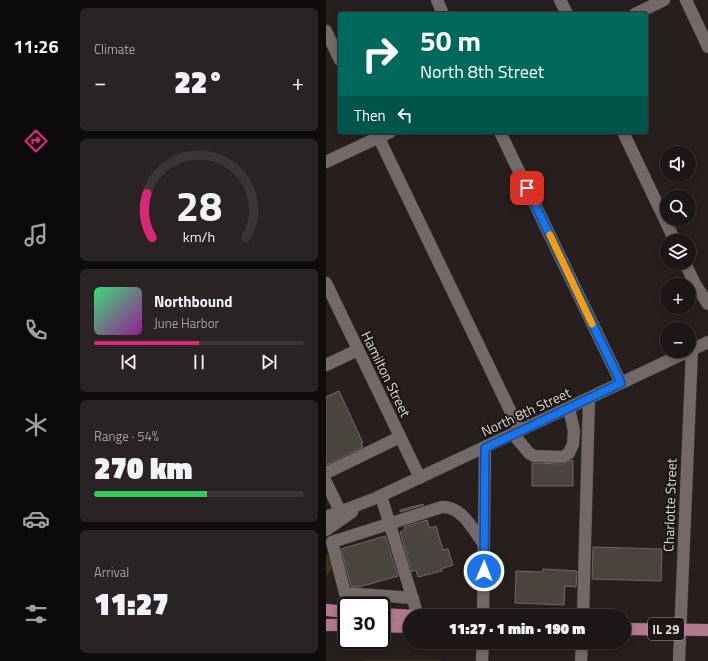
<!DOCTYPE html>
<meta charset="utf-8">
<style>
body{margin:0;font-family:"Titillium Web",sans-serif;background:#292423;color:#f1f3f6;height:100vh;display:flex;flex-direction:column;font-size:15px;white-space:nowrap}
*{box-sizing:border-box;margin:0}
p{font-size:13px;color:#a09fa1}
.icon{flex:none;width:22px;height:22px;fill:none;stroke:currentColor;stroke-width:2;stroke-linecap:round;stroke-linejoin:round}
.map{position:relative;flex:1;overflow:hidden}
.sheet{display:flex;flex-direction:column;gap:8px;padding:8px;background:#0f0d0c;width:254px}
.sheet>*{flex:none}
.guide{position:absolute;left:12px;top:12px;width:310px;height:122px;border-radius:4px;box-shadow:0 2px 6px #0003,0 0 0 1px #3a3635;background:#00695c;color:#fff;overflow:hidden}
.buttons{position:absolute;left:334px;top:146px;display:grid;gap:8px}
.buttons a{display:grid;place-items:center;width:36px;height:36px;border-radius:50%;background:#1c1716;box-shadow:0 2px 6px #0003,0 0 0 1px #3a3635;font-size:20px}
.speed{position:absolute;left:12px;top:597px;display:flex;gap:8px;font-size:20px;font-weight:700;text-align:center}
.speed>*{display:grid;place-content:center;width:52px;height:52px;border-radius:50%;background:#1c1716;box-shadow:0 2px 6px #0003,0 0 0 1px #3a3635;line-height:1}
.speed .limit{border:2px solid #111;border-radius:6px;background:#fff;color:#111}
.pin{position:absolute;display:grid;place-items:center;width:34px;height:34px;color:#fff;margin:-17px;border-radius:8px;box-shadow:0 2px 6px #0006}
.me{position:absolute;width:44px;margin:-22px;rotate:1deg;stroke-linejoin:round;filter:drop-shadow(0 0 3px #0008)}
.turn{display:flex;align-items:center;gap:14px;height:84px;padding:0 16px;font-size:18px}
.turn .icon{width:52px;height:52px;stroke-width:2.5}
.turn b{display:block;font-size:28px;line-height:34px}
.then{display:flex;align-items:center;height:38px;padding:0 16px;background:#0003;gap:8px;font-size:15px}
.big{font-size:30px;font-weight:800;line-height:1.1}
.sheet .card{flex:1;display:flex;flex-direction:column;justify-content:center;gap:6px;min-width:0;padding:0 14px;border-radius:6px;background:#292423}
.sheet .dial{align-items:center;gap:0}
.dial svg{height:104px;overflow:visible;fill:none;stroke:#3a3635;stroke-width:7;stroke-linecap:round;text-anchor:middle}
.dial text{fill:#f1f3f6;stroke:none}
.song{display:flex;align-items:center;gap:12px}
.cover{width:48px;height:48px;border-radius:6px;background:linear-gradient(135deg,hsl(140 70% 55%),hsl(300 70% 35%))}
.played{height:4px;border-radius:2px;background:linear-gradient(90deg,#db2777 50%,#3a3635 50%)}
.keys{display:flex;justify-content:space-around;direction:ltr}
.heat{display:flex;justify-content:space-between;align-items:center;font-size:22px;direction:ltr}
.charge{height:6px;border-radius:3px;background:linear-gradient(90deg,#34c759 54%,#3a3635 0)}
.trip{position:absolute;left:77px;top:609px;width:228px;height:40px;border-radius:20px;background:#1c1716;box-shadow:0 2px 6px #0003,0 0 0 1px #3a3635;font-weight:800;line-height:40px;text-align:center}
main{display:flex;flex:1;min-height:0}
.tab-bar{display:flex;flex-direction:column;width:72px;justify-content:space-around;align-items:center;background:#0b0909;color:#a09fa1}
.tab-bar .icon{width:28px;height:28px}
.tab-bar .current{color:#db2777}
.tab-bar b{font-size:18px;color:#f1f3f6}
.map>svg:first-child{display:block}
.green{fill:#40360c}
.building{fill:#4a443f;stroke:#6e6863}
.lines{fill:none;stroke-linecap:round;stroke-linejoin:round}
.minor-casing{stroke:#413b3a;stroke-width:13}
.major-casing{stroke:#413b3a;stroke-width:13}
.minor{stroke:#726968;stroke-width:12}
.major{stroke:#b1788e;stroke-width:12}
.route-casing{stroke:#114b97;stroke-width:10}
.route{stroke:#1a73e8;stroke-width:7}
.slow{stroke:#f59e0b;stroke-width:7}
.labels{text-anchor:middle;stroke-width:4;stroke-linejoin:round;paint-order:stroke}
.shield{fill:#1c1615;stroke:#a49f9e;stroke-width:1}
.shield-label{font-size:13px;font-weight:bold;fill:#dedad9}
.street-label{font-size:14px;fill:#dedad9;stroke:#1c1615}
</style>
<main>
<nav class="tab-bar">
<b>11:26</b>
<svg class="icon current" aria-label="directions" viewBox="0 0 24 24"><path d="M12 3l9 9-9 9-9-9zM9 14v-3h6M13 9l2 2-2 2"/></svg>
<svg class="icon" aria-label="music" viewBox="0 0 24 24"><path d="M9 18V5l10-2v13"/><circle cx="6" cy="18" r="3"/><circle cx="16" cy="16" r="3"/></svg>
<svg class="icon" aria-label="phone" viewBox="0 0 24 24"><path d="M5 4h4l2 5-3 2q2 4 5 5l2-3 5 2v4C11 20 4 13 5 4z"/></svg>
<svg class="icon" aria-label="climate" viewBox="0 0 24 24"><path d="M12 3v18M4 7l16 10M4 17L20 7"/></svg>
<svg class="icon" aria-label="car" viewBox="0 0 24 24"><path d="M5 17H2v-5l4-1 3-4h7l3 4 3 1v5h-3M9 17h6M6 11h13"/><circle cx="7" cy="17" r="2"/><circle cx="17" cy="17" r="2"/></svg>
<svg class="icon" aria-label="filters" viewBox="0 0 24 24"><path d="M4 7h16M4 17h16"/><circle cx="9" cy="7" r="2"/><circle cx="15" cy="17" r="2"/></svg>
</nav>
<section class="sheet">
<div class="card"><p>Climate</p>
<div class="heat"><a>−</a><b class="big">22°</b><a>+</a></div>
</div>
<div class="card dial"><svg viewBox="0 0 100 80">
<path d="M14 69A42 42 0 1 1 86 69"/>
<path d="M14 69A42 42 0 0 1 10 35" stroke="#db2777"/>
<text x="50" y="56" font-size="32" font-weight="700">28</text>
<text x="50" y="72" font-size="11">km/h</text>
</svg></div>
<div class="card">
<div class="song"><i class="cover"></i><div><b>Northbound</b><p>June Harbor</p></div></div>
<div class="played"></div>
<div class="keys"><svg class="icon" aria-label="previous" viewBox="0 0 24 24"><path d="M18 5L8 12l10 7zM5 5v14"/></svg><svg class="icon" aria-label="pause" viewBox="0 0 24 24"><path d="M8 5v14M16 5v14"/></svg><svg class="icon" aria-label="next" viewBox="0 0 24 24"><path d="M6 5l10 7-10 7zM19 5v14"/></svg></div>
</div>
<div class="card"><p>Range · 54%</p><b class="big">270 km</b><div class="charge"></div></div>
<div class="card"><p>Arrival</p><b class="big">11:27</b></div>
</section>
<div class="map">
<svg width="382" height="661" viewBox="0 0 382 661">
<rect width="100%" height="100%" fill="#261f1e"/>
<g class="green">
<path d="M 0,554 L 6,558 L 8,567 L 0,576 Z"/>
<path d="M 41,660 L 113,660 L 115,661 L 33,661 Z"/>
</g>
<g class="building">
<path d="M 13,391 L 37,443 L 35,444 L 37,447 L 0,465 L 0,397 Z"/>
<path d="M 247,460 L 247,486 L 206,486 L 206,463 L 237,464 Z"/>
<path d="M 97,504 L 98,505 L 74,512 L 74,510 Z"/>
<path d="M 101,520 L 104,528 L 110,526 L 117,550 L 122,549 L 127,565 L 115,569 L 116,571 L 92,577 L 90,570 L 86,572 L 74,532 L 79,530 L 78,527 Z"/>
<path d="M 59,536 L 72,576 L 33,587 L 25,586 L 15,549 Z"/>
<path d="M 267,547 L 336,549 L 335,581 L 266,579 Z"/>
<path d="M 217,569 L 251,571 L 250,587 L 239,586 L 238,605 L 189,603 L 190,571 L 217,572 Z"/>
</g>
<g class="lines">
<g class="minor-casing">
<g id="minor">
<path d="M 111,0 L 117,14"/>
<path d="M 234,0 L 241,14"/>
<path d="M 360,0 L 382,47"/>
<path d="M 309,14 L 338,0"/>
<path d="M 0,31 L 14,60"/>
<path d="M 50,132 L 194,431"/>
<path d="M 174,132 L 295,383"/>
<path d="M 297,132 L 349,241"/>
<path d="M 0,162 L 64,132"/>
<path d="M 359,263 L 369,284 L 382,304"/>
<path d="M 0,283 L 94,478"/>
<path d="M 363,351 L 382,342"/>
<path d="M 0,365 L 32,350"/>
<path d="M 187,434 L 203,453 L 208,456 L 237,457 L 243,453 L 247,444 L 248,431 L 243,408"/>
<path d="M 0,473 L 74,437"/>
<path d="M 0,482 L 17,517"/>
<path d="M 55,496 L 92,616"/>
<path d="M 0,517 L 50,498 L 363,351"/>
<path d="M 0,530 L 26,512"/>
<path d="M 87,598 L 19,593 L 6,542 L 116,507 C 136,506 147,530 158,544"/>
<path d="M 157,616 L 159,448"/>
<path d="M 257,616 L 263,399"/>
<path d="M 156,661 L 157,642"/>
<path d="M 255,661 L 256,642"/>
<path d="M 353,661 L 366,349"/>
</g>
</g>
<g class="major-casing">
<g id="major">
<path d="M 0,610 L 21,612"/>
<path d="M 55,614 L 88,616"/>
<path d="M 0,625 L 21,625"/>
<path d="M 55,626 L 84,627"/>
<path d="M 298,629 L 382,630"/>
</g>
</g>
<use href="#minor" class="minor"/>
<use href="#major" class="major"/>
</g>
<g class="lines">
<g class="route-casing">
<path id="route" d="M 158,571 L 159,448 L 295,383 L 201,188"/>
</g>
<use href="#route" class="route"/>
<path class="slow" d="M 224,235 L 266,324"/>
</g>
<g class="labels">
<rect class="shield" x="322" y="618" width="36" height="22" rx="3"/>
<g class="shield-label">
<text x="340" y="634">IL 29</text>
</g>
<g class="street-label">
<text transform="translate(60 374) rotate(64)" y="5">Hamilton Street</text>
<text transform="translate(200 412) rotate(-25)" y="5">North 8th Street</text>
<text transform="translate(344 505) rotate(-88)" y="5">Charlotte Street</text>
</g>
</g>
</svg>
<div class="buttons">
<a><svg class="icon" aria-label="sound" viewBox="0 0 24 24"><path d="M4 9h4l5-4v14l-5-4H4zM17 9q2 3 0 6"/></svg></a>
<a><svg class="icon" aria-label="search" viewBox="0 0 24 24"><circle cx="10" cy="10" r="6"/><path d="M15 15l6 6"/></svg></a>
<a><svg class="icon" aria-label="layers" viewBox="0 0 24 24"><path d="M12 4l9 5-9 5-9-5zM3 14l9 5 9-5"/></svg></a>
<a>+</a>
<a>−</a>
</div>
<div class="speed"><div class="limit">30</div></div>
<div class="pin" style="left:201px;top:188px;background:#d93025"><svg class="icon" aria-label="arrive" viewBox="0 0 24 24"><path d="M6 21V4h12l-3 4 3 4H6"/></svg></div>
<svg class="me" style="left:158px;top:571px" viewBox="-20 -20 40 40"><circle r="17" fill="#1a73e8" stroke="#fff" stroke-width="3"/><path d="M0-11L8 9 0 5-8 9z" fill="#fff"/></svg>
<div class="trip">11:27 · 1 min · 190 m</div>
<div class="guide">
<div class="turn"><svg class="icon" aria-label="right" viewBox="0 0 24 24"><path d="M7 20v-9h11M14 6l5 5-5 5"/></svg><div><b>50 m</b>North 8th Street</div></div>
<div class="then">Then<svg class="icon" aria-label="left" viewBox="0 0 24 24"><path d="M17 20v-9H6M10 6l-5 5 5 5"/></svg></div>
</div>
</div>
</main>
